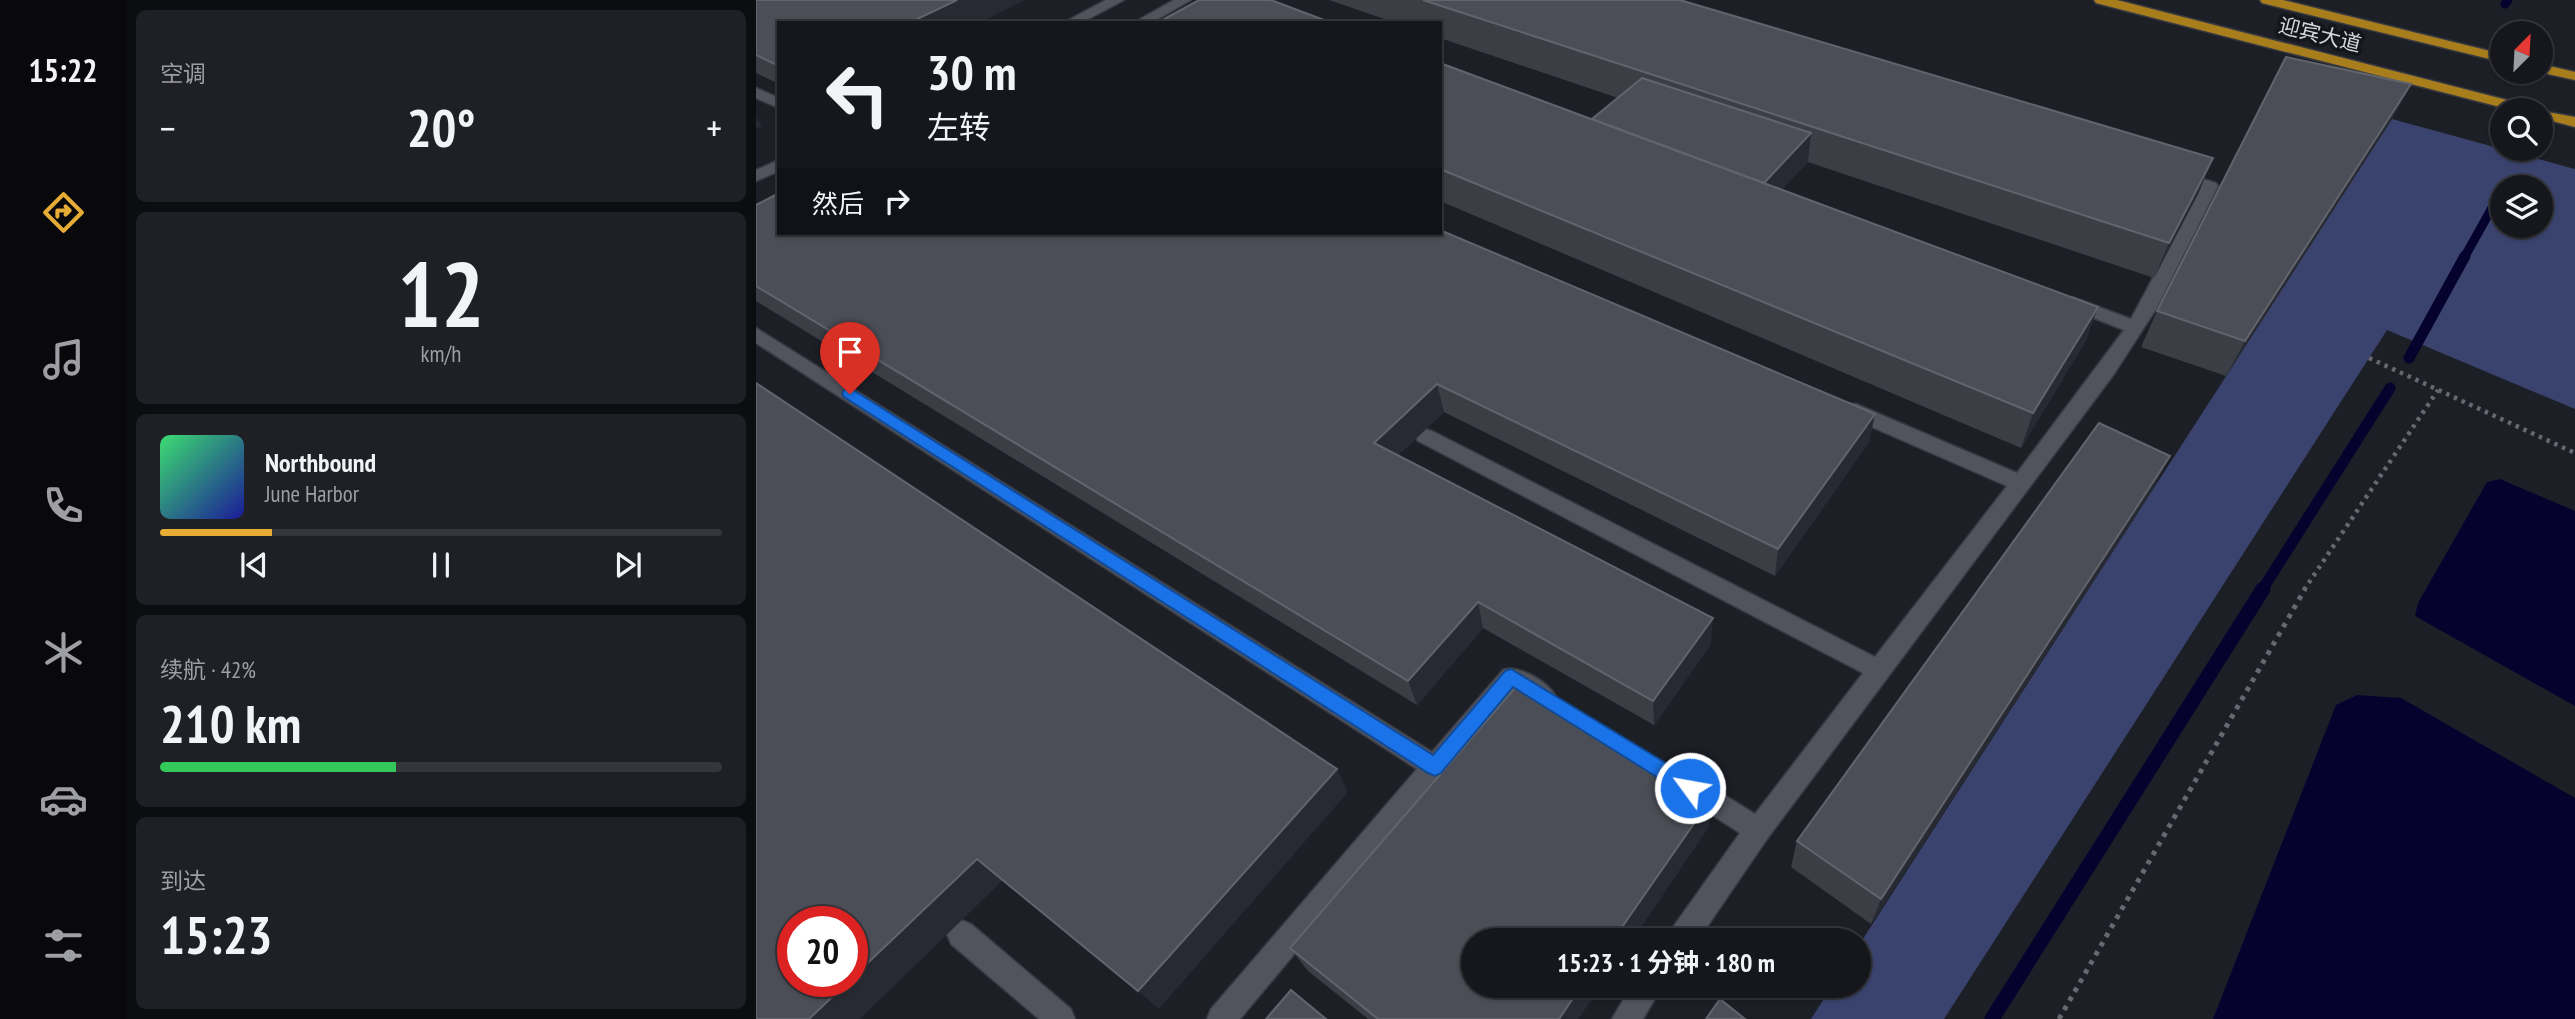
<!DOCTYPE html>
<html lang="zh">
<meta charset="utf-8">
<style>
body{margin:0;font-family:"PT Sans Narrow","Noto Sans SC",sans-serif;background:#1f2026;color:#f1f3f6;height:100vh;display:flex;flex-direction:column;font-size:26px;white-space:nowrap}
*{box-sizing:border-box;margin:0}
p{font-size:23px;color:#9e9fa4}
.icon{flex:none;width:38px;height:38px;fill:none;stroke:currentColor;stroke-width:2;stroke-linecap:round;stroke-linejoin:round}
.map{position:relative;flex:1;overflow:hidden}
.side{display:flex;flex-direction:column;gap:10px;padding:10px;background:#0c0d10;width:630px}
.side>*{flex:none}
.guide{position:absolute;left:21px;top:21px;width:665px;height:214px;border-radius:0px;box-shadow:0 2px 5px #0004,0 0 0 2px #35363b;background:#16171d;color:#f1f3f6;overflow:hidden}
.needle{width:46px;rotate:24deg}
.fabs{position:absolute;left:1734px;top:21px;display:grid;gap:14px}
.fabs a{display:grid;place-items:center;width:63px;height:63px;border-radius:50%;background:#16171d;box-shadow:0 2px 5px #0004,0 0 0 2px #35363b;font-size:35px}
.speed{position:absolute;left:21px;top:906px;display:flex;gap:14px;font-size:35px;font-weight:700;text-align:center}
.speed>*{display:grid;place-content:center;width:91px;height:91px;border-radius:50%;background:#16171d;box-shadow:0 2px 5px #0004,0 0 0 2px #35363b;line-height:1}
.speed .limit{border:10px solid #d22;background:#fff;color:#111}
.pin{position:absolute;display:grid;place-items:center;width:60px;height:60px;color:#fff;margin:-72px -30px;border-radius:50% 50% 50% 0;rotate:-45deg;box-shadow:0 0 7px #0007}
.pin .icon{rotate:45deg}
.me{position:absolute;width:77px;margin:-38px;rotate:302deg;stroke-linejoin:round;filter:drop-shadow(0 0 5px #0008)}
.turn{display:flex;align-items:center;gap:24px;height:147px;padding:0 35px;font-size:32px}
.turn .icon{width:91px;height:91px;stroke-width:2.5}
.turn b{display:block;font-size:49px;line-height:60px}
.then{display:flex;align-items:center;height:66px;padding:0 35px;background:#0003;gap:14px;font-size:26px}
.big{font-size:52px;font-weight:700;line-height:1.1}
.side .widget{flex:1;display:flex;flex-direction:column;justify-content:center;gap:10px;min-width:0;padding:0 24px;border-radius:10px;background:#1f2026}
.side .dial{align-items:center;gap:0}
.dial b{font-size:91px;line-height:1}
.song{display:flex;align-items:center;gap:21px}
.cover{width:84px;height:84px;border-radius:10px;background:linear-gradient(135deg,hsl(140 70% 55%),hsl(240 70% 35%))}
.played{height:7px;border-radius:4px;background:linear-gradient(90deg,#e7ac36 20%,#35363b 20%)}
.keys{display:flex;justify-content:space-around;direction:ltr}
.heat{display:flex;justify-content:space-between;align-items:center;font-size:38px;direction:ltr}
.charge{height:10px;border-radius:5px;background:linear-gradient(90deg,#34c759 42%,#35363b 0)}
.trip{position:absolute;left:705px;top:928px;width:410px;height:70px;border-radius:35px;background:#16171d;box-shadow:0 2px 5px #0004,0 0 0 2px #35363b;font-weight:700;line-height:70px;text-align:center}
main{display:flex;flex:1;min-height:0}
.dock{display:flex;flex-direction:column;width:126px;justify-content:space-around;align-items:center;background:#09090c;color:#9e9fa4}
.dock .icon{width:49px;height:49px}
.dock .active{color:#e7ac36}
.dock b{font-size:32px;color:#f1f3f6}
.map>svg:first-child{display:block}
.green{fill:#3a436d;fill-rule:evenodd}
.water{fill:#05032e}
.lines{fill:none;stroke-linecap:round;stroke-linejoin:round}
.stream-far2{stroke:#05032e;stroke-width:9}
.stream-far1{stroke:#05032e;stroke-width:11}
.stream{stroke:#05032e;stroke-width:15}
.service-casing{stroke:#393a41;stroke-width:3}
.trunk-casing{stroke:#393a41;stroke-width:3}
.path-far1{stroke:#676870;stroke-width:4.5;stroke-dasharray:3.5 5;stroke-linecap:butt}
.path{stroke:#676870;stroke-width:5;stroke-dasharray:4.5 6;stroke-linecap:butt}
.service{fill:#51535d;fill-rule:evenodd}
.trunk{fill:#a87e1d;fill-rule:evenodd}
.wall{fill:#3c3e46}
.shaded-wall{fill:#282a33}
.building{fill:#4c4e57;stroke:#62646c;stroke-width:2}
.route{fill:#1a73e8;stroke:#114b97;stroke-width:2}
.labels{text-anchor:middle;stroke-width:7;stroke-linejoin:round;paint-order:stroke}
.far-street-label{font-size:21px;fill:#d6d7dd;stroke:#14161d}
</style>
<main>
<nav class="dock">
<b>15:22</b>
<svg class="icon active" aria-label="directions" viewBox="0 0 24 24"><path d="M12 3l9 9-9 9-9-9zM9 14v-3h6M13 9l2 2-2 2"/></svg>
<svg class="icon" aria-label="music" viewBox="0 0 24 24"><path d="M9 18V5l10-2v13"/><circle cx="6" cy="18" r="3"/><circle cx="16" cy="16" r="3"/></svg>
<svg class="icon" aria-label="phone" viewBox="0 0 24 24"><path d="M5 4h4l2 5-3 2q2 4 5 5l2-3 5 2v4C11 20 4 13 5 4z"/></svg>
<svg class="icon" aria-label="climate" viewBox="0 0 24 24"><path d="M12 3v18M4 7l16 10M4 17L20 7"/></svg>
<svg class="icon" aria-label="car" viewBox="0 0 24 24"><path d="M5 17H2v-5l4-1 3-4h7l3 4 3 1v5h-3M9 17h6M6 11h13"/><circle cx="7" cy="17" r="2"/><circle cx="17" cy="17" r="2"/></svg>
<svg class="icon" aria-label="filters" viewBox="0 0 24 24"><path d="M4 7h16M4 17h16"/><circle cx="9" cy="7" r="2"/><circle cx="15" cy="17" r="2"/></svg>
</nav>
<section class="side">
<div class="widget"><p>空调</p>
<div class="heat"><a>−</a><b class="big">20°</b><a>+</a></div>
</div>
<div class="widget dial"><b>12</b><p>km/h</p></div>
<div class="widget">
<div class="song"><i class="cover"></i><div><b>Northbound</b><p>June Harbor</p></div></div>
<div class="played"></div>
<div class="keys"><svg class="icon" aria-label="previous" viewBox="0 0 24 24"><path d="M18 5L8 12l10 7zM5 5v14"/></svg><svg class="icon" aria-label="pause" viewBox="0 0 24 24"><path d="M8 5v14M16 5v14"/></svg><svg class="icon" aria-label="next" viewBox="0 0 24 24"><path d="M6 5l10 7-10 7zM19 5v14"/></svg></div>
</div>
<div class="widget"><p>续航 · 42%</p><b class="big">210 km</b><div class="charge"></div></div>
<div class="widget"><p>到达</p><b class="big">15:23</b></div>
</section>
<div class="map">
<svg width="1819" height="1019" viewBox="0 0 1819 1019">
<rect width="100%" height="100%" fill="#1d1f27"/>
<path class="green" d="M 1636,119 L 1819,169 L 1819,409 L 1631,330 L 1188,1019 L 1055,1019 L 1077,985 L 1102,985 L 1103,945 ZM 1746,187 L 1785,187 L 1785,226 L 1746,226 Z"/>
<g class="water">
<path d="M 1744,479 L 1819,511 L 1819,706 L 1659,616 L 1662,603 L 1731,482 Z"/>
<path d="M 1601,695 L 1645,698 L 1819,798 L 1819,1019 L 1457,1019 L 1580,705 Z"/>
</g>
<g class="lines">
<g class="stream-far2">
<path d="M 1749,4 L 1752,0"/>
<path d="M 1708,258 L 1746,190"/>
</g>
<g class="stream-far1">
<path d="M 1653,358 L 1709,256"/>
<path d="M 1506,590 L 1634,388"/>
</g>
<path class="stream" d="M 1236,1019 L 1507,589"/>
<g class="service-casing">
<g id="service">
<path d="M 350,0 L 368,0 L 325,23 L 307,23 Z"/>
<path d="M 418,0 L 435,0 L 395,23 L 377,23 Z"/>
<path d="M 0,88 L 23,98 L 23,108 L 0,98 Z"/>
<path d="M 23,160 L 23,171 L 0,181 L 0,170 Z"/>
<path d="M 1418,170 L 1460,183 L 1462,186 L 1400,309 L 1358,374 L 1011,839 L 942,940 L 911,940 L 915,930 L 984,833 L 923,794 L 919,786 L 923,778 L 932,774 L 941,778 L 999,814 L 1107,673 L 662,441 L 659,436 L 662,431 L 669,429 L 676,431 L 1119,657 L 1251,486 L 1086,414 L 1083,409 L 1086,404 L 1100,404 L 1261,473 L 1368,330 L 1310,307 L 1307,303 L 1316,297 L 1375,319 L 1445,188 L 1412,178 L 1410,175 Z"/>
<path d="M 0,328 L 676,752 L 747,670 C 762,664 793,682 800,697 L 796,704 L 788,708 L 758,691 L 484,1019 L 451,1019 L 455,1009 L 661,769 L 0,343 Z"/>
<path d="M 205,920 L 215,924 L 315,1009 L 319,1019 L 283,1019 L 195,944 L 191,934 L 195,924 Z"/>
<path d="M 876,985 L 907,985 L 887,1019 L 856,1019 Z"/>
</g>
</g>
<g class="trunk-casing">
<g id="trunk">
<path d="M 1338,0 L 1361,0 L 1778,107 L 1780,110 L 1819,117 L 1819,127 L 1785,118 L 1785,110 L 1756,110 L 1340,3 Z"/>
<path d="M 1504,0 L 1527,0 L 1746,54 L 1746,62 L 1506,3 Z"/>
<path d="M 1785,64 L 1819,72 L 1819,80 L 1783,72 L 1785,72 Z"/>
</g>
</g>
<g class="path-far1">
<path d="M 1613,358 L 1819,453"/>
<path d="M 1548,590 L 1682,390"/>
</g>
<path class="path" d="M 1303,1019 L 1549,589"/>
<use href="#service" class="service"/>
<use href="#trunk" class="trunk"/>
</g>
<g class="wall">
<path d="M 0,0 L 23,23 L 23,84 L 0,73 Z"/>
<path d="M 573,0 L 924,0 L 1457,158 L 1442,194 L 1398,278 L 1052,162 L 1026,189 L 1342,307 L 1329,342 L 1265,448 L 684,201 L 684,63 L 836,119 L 862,98 L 684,38 L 684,23 L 640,23 Z"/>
<path d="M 1655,84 L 1636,119 L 1470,376 L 1385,347 L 1401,311 Z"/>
<path d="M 0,205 L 1119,414 L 1113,442 L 1019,576 L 688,412 L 642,455 L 955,644 L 898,725 L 727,628 L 661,705 L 0,301 Z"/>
<path d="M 1414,456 L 1396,490 L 1115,924 L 1035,867 L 1041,841 Z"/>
<path d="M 953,826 L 876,940 L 718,940 L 845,985 L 822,1019 L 612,1019 L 552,971 L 534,948 Z"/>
</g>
<g class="shaded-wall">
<path d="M 201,0 L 269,0 L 223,23 L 153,23 Z"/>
<path d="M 1655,84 L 1636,119 L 1470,376 L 1489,341 Z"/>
<path d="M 0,117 L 6,126 L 0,129 Z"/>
<path d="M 1055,133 L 1052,162 L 1000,216 L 1002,188 Z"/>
<path d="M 1457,158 L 1442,194 L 1398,278 L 1413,243 Z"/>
<path d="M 1342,307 L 1329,342 L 1265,448 L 1277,413 Z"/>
<path d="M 681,384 L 688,412 L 627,470 L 618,443 Z"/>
<path d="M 1119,414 L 1113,442 L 1019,576 L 1022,549 Z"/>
<path d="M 1414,456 L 1396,490 L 1115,924 L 1125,899 Z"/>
<path d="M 722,602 L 727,628 L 661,705 L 652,681 Z"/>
<path d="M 957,618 L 955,644 L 898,725 L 897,701 Z"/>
<path d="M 581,769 L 592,792 L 403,1009 L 382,991 Z"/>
<path d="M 955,799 L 953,826 L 876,940 L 857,940 Z"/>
<path d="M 221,859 L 247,880 L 104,1019 L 53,1019 L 92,982 L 96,982 L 96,978 Z"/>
<path d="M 826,985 L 845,985 L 822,1019 L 803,1019 Z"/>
</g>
<g class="building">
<path d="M 0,0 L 201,0 L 153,23 L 23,23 L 23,66 L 0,55 Z"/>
<path d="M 443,0 L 515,0 L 576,23 L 401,23 Z"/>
<path d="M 667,0 L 924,0 L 1457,158 L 1413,243 Z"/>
<path d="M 1530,57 L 1655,84 L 1489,341 L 1401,311 Z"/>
<path d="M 684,63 L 1342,307 L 1277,413 L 684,169 Z"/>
<path d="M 886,78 L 1055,133 L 1008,183 L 836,119 Z"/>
<path d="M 23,193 L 23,233 L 684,233 L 684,230 L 1119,414 L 1022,549 L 681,384 L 618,443 L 957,618 L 897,701 L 722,602 L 652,681 L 0,286 L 0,205 Z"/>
<path d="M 0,383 L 581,769 L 382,991 L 221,859 L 96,978 L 96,922 L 37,922 L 37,982 L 92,982 L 53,1019 L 0,1019 Z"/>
<path d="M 1343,423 L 1414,456 L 1125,899 L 1041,841 Z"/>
<path d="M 765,681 L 955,799 L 857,940 L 718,940 L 718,985 L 826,985 L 803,1019 L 622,1019 L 534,948 Z"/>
<path d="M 535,990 L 570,1019 L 510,1019 Z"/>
<path d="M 964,999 L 989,1019 L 950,1019 Z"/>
</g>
<path class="route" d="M 94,388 L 677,755 L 749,671 L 755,669 L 941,782 L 944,788 L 941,794 L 934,797 L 928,794 L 757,687 L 685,773 L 679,776 L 672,773 L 88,397 L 86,394 L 88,390 Z"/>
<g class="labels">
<g class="far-street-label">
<text transform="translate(1564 35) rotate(14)" y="7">迎宾大道</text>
</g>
</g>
</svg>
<div class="fabs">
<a><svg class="needle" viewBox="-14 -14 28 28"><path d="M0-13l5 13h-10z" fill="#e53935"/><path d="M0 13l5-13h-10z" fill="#9e9fa4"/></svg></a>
<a><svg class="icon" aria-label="search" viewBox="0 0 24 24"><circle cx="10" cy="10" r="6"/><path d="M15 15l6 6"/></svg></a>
<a><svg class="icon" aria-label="layers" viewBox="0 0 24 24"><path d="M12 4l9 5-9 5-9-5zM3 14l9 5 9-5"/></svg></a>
</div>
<div class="speed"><div class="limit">20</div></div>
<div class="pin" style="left:94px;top:394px;background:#d93025"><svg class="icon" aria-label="arrive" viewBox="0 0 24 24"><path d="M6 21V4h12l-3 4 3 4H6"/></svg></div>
<svg class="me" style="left:934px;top:788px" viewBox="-20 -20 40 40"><circle r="17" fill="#1a73e8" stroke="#fff" stroke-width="3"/><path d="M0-11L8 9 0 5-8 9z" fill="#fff"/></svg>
<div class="trip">15:23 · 1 分钟 · 180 m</div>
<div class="guide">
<div class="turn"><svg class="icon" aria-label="left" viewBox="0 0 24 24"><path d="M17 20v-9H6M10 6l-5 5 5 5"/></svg><div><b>30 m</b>左转</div></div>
<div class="then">然后<svg class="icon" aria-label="right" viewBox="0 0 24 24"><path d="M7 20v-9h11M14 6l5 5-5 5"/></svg></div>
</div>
</div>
</main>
